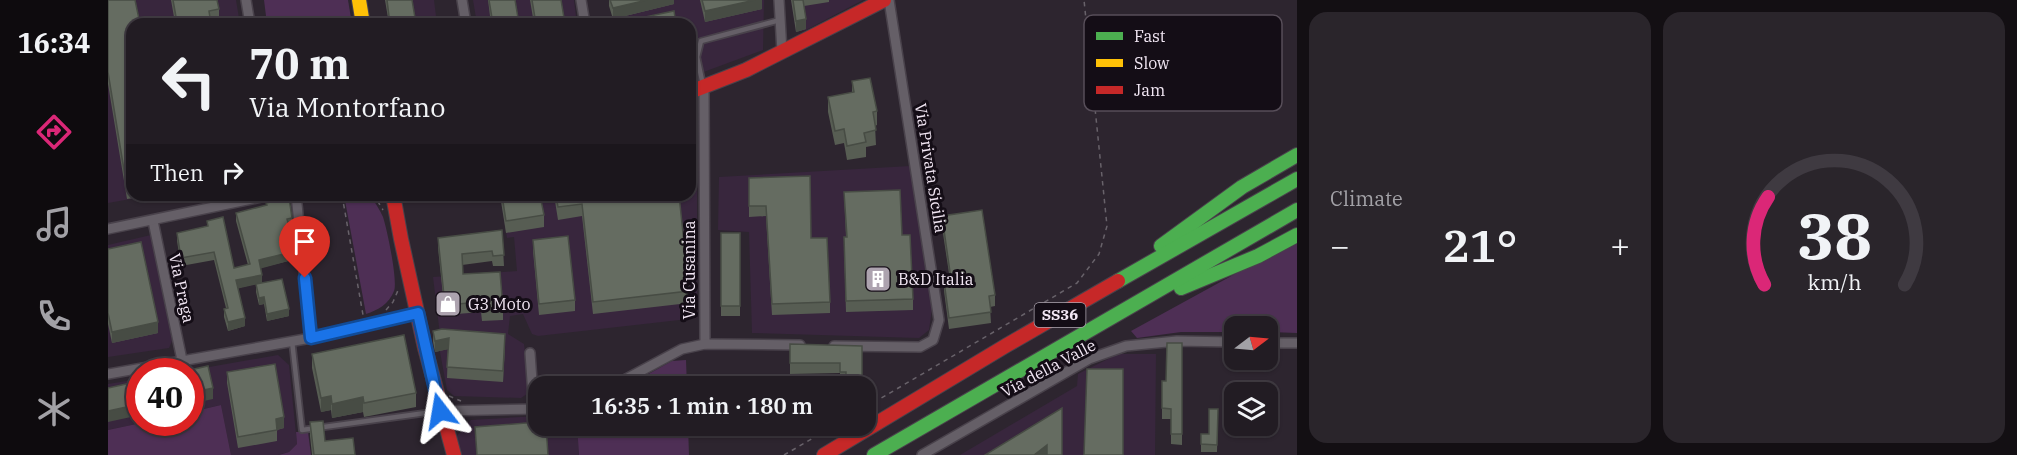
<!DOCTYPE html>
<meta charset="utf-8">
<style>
body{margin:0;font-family:"IBM Plex Serif",serif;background:#2a252b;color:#f1f3f6;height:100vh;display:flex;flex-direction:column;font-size:22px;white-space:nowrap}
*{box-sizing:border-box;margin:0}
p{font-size:20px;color:#a2a1a6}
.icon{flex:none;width:33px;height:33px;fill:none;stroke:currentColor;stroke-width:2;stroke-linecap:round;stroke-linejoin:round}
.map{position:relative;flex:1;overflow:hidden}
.sheet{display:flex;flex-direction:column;gap:12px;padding:12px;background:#130f13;width:720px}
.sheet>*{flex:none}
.hud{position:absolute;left:18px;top:18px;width:570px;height:183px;border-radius:18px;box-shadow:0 2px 4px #0004,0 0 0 2px #3f3a41;background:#221c23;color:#f1f3f6;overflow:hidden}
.needle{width:39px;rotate:74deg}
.controls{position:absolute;left:1116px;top:316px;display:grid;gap:12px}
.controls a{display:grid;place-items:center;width:54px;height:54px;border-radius:12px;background:#221c23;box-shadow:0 2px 4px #0004,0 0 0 2px #3f3a41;font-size:30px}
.speed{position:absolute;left:18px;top:358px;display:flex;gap:12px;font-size:30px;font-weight:700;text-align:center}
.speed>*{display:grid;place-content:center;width:78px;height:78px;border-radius:50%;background:#221c23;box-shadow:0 2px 4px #0004,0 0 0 2px #3f3a41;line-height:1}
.speed .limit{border:9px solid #d22;background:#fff;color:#111}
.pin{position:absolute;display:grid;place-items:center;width:51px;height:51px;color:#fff;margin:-62px -26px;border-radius:50% 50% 50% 0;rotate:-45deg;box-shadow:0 0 6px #0007}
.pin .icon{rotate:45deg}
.me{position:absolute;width:66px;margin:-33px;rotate:346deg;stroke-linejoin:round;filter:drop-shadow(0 0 4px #0008)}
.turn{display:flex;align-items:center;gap:21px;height:126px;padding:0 24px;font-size:27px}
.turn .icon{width:78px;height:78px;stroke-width:2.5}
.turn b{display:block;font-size:42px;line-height:51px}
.then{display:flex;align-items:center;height:57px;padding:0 24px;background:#0003;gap:12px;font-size:22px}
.big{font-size:45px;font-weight:600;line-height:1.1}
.sheet .card{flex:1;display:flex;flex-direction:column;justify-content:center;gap:9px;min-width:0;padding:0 21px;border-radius:18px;background:#2a252b}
.sheet .dial{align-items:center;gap:0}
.dial svg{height:156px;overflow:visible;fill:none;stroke:#3f3a41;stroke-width:7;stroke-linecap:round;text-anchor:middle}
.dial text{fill:#f1f3f6;stroke:none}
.heat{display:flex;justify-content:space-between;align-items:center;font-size:33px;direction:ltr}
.sheet .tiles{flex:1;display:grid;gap:12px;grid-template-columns:repeat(2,1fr)}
.trip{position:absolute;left:420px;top:376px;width:348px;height:60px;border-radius:18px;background:#221c23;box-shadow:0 2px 4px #0004,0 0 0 2px #3f3a41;font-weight:600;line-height:60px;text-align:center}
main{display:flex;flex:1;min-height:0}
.menu{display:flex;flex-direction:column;width:108px;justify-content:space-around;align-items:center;background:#0e0b0e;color:#a2a1a6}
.menu .icon{width:42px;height:42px}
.menu .active{color:#db2777}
.menu b{font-size:27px;color:#f1f3f6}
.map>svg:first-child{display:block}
.built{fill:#38263d}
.green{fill:#4e2f55}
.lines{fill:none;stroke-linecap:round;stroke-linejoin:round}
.lane-casing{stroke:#49424b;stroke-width:8}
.street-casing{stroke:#49424b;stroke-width:12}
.fast-casing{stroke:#49424b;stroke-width:16}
.slow-casing{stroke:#49424b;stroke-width:16}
.jam-casing{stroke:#49424b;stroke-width:16}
.path{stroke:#68626a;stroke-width:1.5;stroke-dasharray:4.5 4.5;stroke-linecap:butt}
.lane{stroke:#655f67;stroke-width:4.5}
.street{stroke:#655f67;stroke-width:9}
.fast{stroke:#4caf50;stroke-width:14}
.slow{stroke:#ffc107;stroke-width:14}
.jam{stroke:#c62828;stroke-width:14}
.wall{fill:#575d53}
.shaded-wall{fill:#474c44}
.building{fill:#656c61;stroke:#474c44;stroke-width:1.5}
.route-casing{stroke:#114b97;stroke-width:15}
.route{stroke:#1a73e8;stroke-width:10}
.labels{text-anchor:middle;stroke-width:6;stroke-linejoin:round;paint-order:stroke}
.shield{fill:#140d16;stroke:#afa6b1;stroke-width:1.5}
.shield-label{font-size:15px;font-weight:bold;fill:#f2e7f4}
.street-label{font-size:16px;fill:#f2e7f4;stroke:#140d16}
.poi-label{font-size:16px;fill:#f2e7f4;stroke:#140d16;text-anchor:start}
.key{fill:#140d16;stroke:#574e59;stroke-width:1.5}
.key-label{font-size:16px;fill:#f2e7f4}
</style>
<main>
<nav class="menu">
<b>16:34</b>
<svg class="icon active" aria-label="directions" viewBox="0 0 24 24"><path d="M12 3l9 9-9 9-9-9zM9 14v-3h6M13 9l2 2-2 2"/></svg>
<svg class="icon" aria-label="music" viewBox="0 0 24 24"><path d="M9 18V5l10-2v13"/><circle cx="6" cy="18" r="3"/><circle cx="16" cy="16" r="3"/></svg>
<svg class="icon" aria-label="phone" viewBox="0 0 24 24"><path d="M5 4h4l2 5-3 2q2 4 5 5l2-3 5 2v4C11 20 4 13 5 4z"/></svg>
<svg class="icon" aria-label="climate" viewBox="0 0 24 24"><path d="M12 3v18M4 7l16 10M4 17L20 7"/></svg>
</nav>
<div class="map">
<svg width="1189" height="455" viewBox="0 0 1189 455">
<rect width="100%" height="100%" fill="#2d252f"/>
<g class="built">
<path d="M 0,0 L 128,0 L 132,24 L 24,24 L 24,195 L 45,195 L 0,203 Z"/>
<path d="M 277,0 L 326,0 L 329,24 L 281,24 Z"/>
<path d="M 365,0 L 466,0 L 469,24 L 369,24 Z"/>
<path d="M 504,0 L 656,0 L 655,50 L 582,77 L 582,24 L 509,24 Z"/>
<path d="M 683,0 L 755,0 L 698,30 L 688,32 Z"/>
<path d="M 582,111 L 589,115 L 589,318 L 430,336 L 424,334 L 415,314 L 402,316 L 400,334 L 416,344 L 421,388 L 419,394 L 413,398 L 346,396 L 339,390 L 329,336 L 332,335 L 325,277 L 409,271 L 406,237 L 399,238 L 392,195 L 582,195 Z"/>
<path d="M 802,166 L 824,308 L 821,330 L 811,338 L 644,333 L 641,232 L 610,230 L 611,177 Z"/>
<path d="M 43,235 L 64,341 L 61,348 L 0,357 L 0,245 Z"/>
<path d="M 1010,354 L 1048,354 L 1047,455 L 852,455 L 969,386 L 970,374 Z"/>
<path d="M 170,355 L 181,365 L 189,444 L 181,452 L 170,455 L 123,455 L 113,405 L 83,412 L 82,372 L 73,372 Z"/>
<path d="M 31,379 L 32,423 L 33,423 L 0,430 L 0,384 Z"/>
<path d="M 430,416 L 430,426 L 469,426 L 471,455 L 352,455 L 347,438 L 363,420 Z"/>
</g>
<g class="green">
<path d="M 156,0 L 240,0 L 244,24 L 159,24 Z"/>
<path d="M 236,195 L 263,196 C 267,203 272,210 275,217 C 279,229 290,281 286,291 C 281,304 270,310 258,314 Z"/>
<path d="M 1189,240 L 1189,333 L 1160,332 L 1160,327 L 1126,327 L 1126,332 L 1073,332 L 1029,338 L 1023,331 Z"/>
<path d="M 578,360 L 579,387 L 517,387 L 564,361 Z"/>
<path d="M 113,405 L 123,455 L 0,455 L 0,430 L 33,423 L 82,423 L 83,412 Z"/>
<path d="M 469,426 L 580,426 L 581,455 L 471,455 Z"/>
<path d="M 188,432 L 200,432 L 203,455 L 171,455 L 181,452 L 189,444 Z"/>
</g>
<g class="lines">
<g class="lane-casing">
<g id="lane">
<path d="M 595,85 L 589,57 L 593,41 L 672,20"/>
<path d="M 184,341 L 194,430 L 332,411"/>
</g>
</g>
<g class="street-casing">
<g id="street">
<path d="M 138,0 L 142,24"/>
<path d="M 354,0 L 358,24"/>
<path d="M 473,0 L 477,24"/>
<path d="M 671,0 L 674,52"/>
<path d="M 596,88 L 597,344"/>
<path d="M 188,195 L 203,338"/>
<path d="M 45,221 L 74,360"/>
<path d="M 0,229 L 163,195"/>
<path d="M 1160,343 L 1189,343"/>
<path d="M 726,346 L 812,347 L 825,340 L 831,320 L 781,0"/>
<path d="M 422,353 L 426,409"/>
<path d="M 0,374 L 203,338 L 310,313"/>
<path d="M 503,387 L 574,349 L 597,344 L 692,345"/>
<path d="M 332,411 L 430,409"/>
<path d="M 814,455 L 981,359 L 1018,346 L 1069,341 L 1126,342"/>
</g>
</g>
<g class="fast-casing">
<g id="fast">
<path d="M 1053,246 L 1134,187 L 1189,155"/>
<path d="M 1010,281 L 1189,179"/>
<path d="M 1073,288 L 1150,256 L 1189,235"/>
<path d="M 766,455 L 1189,210"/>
</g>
</g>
<g class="slow-casing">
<path id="slow" d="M 251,0 L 255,24"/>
</g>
<g class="jam-casing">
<g id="jam">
<path d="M 582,92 L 638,70 L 776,0"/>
<path d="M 285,195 L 293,239 L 317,348 L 346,455"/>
<path d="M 716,455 L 899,345 L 1010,281"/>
</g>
</g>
<g class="path">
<path d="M 234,195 L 255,315"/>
<path d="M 263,195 L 269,200 L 275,210"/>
<path d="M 278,310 L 285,302 L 291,288"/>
<path d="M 341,396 L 353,401"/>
<path d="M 758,407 L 969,283 L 991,254 L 999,226 L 976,0"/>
<path d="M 676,455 L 726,426"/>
</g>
<use href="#lane" class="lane"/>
<use href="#street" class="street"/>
<use href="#fast" class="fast"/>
<use href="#slow" class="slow"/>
<use href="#jam" class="jam"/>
</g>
<g class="wall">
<path d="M 0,0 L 31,19 L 24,24 L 24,195 L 45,195 L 19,199 L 0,84 Z"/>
<path d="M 63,0 L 109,0 L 111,9 L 111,20 L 103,22 L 103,24 L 57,24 L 57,19 L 66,17 Z"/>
<path d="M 277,0 L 304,0 L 308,24 L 281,24 Z"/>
<path d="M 380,0 L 407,0 L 411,24 L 383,24 Z"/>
<path d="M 422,0 L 453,0 L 457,24 L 426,24 Z"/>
<path d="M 501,0 L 566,0 L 566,4 L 505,19 L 501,6 Z"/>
<path d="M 592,0 L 654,0 L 654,9 L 597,22 Z"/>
<path d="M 683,0 L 721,0 L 721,2 L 696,6 L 698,29 L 688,32 Z"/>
<path d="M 744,81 L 769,111 L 769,125 L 767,126 L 768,145 L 758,147 L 758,157 L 739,160 L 736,143 L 727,145 L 720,112 L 720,97 L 744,93 Z"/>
<path d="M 641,178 L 703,238 L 722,302 L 722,313 L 664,315 L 658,216 L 641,217 Z"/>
<path d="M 736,192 L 794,235 L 805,299 L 805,310 L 738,312 L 736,248 L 738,237 Z"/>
<path d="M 392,195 L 432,195 L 436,215 L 436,227 L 398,233 Z"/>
<path d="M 446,195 L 571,195 L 581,291 L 581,303 L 485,314 L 474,216 L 450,220 Z"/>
<path d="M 128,213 L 184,218 L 184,226 L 181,227 L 188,259 L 152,268 L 154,283 L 181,316 L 159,321 L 156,304 L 151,305 L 148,292 L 148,284 L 130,288 L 137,326 L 120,331 L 116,317 L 116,309 L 118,308 L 106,260 L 73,266 L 69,241 L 69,233 L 99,227 L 99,221 L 126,268 L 140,265 L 128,221 Z"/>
<path d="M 834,216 L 887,295 L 887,306 L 882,307 L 883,323 L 841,329 L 836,291 L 836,281 L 842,280 L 834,227 Z"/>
<path d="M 394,230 L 396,266 L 385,266 L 384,261 L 354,265 L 355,274 L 395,309 L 395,320 L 374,321 L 373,312 L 337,315 L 330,248 L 330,238 Z"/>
<rect x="613" y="233" width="19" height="83"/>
<path d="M 425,240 L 467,300 L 467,311 L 431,315 L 425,251 Z"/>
<path d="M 0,249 L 50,333 L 4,343 L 0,324 Z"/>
<path d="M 325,331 L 397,345 L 395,382 L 339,378 L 340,349 L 327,352 L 325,342 Z"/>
<path d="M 1074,343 L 1074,445 L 1063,444 L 1063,419 L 1054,419 L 1054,381 L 1058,381 Z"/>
<path d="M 682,344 L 754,346 L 738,383 L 732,383 L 732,373 L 682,374 Z"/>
<path d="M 204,354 L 308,393 L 308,407 L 256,417 L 255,412 L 224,418 L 223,410 L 213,412 L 204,368 Z"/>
<path d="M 119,372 L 176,428 L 169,430 L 169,441 L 130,448 L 119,383 Z"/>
<path d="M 1110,409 L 1109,452 L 1093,452 L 1093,434 L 1101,434 Z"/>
<path d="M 202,422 L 217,441 L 247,455 L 204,455 L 202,436 Z"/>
</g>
<g class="shaded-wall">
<path d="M 539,0 L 566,0 L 566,4 L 505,19 L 505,8 Z"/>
<path d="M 647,0 L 654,0 L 654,9 L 597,22 L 597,11 Z"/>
<path d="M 698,19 L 698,29 L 688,32 L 688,21 Z"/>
<path d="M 188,251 L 188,259 L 151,269 L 151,260 Z"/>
<path d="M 154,275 L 154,283 L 128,289 L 128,280 Z"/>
<path d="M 156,297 L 156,304 L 151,305 L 151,298 Z"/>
<path d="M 181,309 L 181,316 L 159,321 L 159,314 Z"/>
<path d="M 137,318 L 137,326 L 120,331 L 120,322 Z"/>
<path d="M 50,322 L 50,333 L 4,343 L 4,332 Z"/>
<path d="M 397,334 L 397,345 L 395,382 L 395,371 Z"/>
<path d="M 341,338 L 341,349 L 327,352 L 327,341 Z"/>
<path d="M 105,388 L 105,399 L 82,404 L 82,393 Z"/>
<path d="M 223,396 L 223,410 L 213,412 L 213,398 Z"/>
<path d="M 255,397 L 255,412 L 224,418 L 224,404 Z"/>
<path d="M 32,404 L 32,415 L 0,422 L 0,411 Z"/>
<path d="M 176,417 L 176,428 L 168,430 L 168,419 Z"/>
<path d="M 939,445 L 939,455 L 926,455 Z"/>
</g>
<g class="building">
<path d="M 0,0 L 27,0 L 31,19 L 41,17 L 42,24 L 24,24 L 24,187 L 19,188 L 0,72 Z"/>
<path d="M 65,0 L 109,0 L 111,9 L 101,11 L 103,24 L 58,24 L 57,19 L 68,17 Z"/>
<path d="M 279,0 L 304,0 L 308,24 L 282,24 Z"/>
<path d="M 381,0 L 407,0 L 411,24 L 385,24 Z"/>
<path d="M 424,0 L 453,0 L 457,24 L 428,24 Z"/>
<path d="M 502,0 L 539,0 L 505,8 Z"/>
<path d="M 594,0 L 647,0 L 597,11 Z"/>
<path d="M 685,0 L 695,0 L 698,19 L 688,21 Z"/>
<path d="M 566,11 L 568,24 L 538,24 L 537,17 Z"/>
<path d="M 762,78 L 769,111 L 765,112 L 768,130 L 756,133 L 758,142 L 739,146 L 736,129 L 727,131 L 720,97 L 746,92 L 744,81 Z"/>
<path d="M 702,176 L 703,238 L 719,238 L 722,302 L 664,304 L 658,206 L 641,206 L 641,178 Z"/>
<path d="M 792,190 L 794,235 L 802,235 L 805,299 L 738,301 L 736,237 L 739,237 L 736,192 Z"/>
<path d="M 394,195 L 432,195 L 436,215 L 398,221 Z"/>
<path d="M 448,195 L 571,195 L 581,291 L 485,302 L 474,204 L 450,207 Z"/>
<path d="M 181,198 L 184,218 L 179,219 L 188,251 L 151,260 L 154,275 L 128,280 L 137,318 L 120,322 L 116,309 L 120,308 L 106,252 L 73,258 L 69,233 L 100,226 L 99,221 L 115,217 L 126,268 L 142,264 L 128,213 L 159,205 L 158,203 Z"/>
<path d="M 874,210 L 887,295 L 881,296 L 883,312 L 841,318 L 836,281 L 843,279 L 834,216 Z"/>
<path d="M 394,230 L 396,255 L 385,256 L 384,251 L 354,254 L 355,274 L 392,272 L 395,309 L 374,311 L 373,302 L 337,305 L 330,238 Z"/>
<rect x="613" y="233" width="19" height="73"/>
<path d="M 460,236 L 467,300 L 431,304 L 425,240 Z"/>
<path d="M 33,242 L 50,322 L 4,332 L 0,313 L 0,249 Z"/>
<path d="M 174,279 L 181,309 L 159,314 L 156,297 L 151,298 L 148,284 Z"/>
<path d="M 334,329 L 397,334 L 395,371 L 339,367 L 341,338 L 327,341 L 325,331 Z"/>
<path d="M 296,335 L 308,393 L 256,403 L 255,397 L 224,404 L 223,396 L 213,398 L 204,354 Z"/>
<path d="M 1059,343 L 1074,343 L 1074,434 L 1063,434 L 1063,409 L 1054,408 L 1054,381 L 1058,381 Z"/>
<path d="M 682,344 L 754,346 L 754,387 L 738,387 L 738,372 L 732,372 L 732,363 L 682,363 Z"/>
<path d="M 167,364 L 176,417 L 168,419 L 169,430 L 130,437 L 119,372 Z"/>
<path d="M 100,366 L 105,388 L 82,393 L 82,372 L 73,372 Z"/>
<path d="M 979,369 L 1015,369 L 1015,455 L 976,455 Z"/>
<path d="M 32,381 L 32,404 L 0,411 L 0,388 Z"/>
<path d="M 954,408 L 954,455 L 939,455 L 939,445 L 926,455 L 877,455 Z"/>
<path d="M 1101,409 L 1110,409 L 1109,445 L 1093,444 L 1093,434 L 1101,434 Z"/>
<path d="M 215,421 L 217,441 L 245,438 L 247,455 L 206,455 L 202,422 Z"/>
<path d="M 430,422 L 430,426 L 438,426 L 440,455 L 369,455 L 367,427 Z"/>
</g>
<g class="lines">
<g class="route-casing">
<path id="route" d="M 197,278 L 203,338 L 310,313 L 332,411"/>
</g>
<use href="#route" class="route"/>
</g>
<defs>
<g id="building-square" transform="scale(1.35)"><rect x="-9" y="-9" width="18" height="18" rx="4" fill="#ada3af" stroke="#140d16"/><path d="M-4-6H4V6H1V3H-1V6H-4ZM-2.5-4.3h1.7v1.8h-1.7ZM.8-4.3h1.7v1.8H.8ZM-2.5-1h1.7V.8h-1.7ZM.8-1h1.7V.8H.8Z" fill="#fff"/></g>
<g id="shop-square" transform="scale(1.35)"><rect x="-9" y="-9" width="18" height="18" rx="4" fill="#ada3af" stroke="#140d16"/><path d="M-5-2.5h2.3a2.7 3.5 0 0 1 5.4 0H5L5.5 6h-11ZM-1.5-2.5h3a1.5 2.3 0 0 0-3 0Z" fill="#fff"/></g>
</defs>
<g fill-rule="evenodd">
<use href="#building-square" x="770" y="279"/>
<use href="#shop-square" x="340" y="304"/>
</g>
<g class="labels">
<rect class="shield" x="926.5" y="303" width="51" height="24" rx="4.5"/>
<g class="shield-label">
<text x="952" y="320">SS36</text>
</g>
<g class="street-label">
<text transform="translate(823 168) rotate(81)" y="6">Via Privata Sicilia</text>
<text transform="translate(581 270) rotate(-90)" y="6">Via Cusanina</text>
<text transform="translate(74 288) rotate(78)" y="6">Via Praga</text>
<text transform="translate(940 368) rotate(-28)" y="6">Via della Valle</text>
</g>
<g class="poi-label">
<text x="790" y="285">B&amp;D Italia</text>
<text x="360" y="310">G3 Moto</text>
</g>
</g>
<rect x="976" y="15" width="198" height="96" rx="9" class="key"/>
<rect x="988" y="32" width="27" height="8" fill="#4caf50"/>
<rect x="988" y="59" width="27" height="8" fill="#ffc107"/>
<rect x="988" y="86" width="27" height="8" fill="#c62828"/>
<g class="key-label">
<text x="1026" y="42">Fast</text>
<text x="1026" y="69">Slow</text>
<text x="1026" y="96">Jam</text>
</g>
</svg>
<div class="controls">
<a><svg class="needle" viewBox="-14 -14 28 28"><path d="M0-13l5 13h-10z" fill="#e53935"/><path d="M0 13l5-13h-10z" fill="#a2a1a6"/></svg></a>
<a><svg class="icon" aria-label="layers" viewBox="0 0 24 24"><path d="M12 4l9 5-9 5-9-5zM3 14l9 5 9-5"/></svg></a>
</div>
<div class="speed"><div class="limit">40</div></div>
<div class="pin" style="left:197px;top:278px;background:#d93025"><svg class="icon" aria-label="arrive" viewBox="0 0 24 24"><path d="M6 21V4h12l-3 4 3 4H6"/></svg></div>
<svg class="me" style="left:332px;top:411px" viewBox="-20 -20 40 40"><path d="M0-17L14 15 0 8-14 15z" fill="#1a73e8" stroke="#fff" stroke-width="4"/></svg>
<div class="trip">16:35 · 1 min · 180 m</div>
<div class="hud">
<div class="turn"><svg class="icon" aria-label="left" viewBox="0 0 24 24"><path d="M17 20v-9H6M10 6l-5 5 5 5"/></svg><div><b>70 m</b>Via Montorfano</div></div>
<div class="then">Then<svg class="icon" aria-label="right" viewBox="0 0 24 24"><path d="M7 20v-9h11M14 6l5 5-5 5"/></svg></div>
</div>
</div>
<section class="sheet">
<div class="tiles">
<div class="card"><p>Climate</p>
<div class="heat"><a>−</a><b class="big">21°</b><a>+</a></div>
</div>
<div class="card dial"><svg viewBox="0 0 100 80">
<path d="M14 69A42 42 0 1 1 86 69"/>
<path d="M14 69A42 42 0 0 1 16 24" stroke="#db2777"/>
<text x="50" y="56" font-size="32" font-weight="700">38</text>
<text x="50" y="72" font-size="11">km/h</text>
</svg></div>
</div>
</section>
</main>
